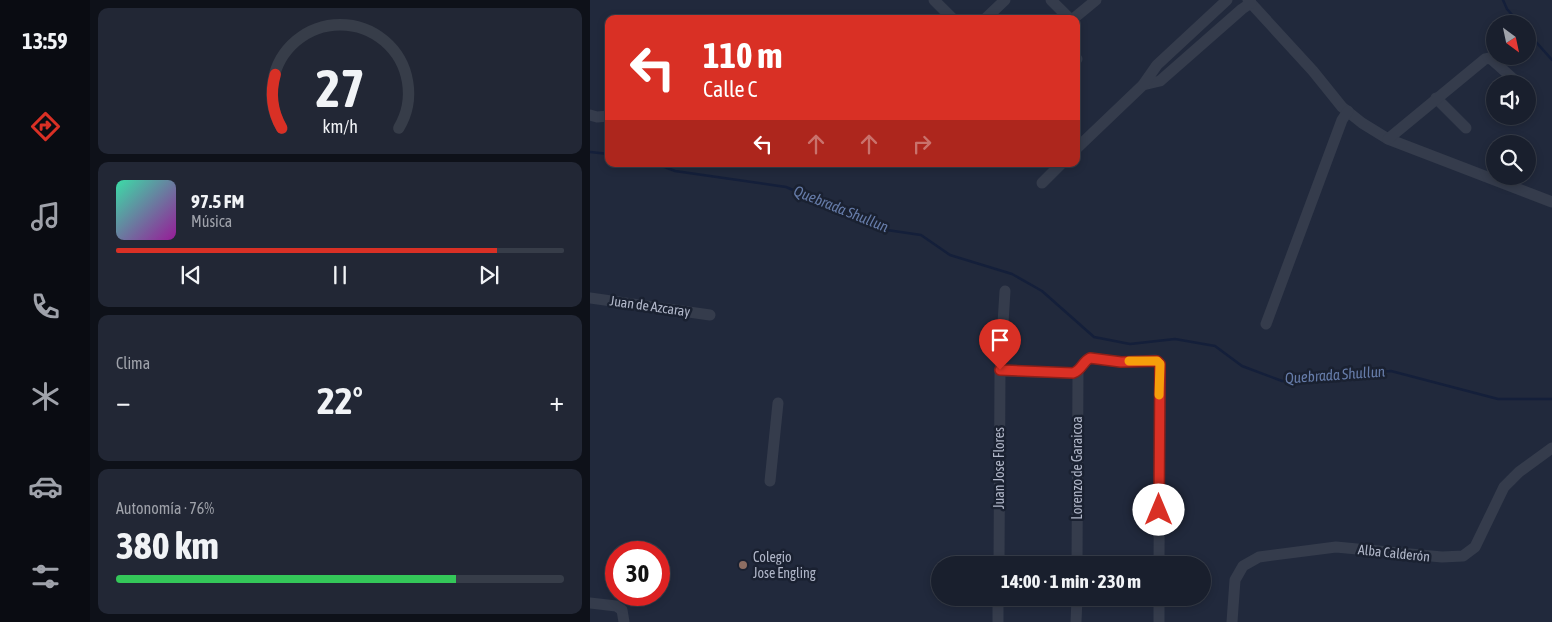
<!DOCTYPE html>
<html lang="es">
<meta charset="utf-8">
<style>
body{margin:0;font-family:"Asap Condensed",sans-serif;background:#222735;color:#f1f3f6;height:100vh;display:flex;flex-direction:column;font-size:19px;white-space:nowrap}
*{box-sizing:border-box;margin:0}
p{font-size:16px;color:#9fa2aa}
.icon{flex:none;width:28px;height:28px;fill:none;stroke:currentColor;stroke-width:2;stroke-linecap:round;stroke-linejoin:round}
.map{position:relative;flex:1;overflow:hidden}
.side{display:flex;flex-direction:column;gap:8px;padding:8px;background:#0e1119;width:500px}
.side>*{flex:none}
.hud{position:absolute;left:15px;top:15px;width:475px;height:152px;border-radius:10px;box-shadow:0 2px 8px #0003,0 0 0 1px #373d49;background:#d93025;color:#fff;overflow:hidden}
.needle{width:32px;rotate:147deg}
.tools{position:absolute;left:896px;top:15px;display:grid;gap:10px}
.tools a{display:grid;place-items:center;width:50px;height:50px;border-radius:50%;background:#191f2d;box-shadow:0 2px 8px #0003,0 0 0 1px #373d49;font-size:25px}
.speed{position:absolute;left:15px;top:541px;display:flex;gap:10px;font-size:25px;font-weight:700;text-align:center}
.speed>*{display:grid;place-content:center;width:65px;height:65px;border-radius:50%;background:#191f2d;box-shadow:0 2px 8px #0003,0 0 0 1px #373d49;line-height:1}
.speed .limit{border:8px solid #d22;background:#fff;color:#111}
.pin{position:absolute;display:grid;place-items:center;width:42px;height:42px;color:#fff;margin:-51px -21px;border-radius:50% 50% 50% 0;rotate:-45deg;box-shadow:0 0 5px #0007}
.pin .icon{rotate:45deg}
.me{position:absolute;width:55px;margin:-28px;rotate:0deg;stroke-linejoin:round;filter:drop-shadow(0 0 4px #0008)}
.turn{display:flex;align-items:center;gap:18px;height:105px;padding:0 15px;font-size:22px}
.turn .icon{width:65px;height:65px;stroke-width:2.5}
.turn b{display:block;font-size:35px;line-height:42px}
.lanes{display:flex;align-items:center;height:48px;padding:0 15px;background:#0003;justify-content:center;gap:25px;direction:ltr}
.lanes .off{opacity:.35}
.big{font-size:38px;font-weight:700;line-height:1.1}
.side .card{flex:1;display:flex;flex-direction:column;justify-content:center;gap:8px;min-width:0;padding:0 18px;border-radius:10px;background:#222735}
.side .dial{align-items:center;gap:0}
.dial svg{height:130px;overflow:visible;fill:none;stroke:#373d49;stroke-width:7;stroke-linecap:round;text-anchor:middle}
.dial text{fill:#f1f3f6;stroke:none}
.song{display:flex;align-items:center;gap:15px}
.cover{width:60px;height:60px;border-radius:8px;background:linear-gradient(135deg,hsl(160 70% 55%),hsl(300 70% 35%))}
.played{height:5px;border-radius:2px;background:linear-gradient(90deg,#d93025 85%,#373d49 85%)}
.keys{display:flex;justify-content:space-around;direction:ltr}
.heat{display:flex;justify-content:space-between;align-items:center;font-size:28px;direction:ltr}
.charge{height:8px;border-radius:4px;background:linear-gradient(90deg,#34c759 76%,#373d49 0)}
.trip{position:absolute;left:341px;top:556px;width:280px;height:50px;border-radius:25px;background:#191f2d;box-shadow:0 2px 8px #0003,0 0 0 1px #373d49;font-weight:700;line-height:50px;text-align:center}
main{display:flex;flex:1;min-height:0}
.menu{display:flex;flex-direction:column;width:90px;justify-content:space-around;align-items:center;background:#0a0c12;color:#9fa2aa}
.menu .icon{width:35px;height:35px}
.menu .current{color:#d93025}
.menu b{font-size:22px;color:#f1f3f6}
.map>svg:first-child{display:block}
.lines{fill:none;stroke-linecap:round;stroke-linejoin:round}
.stream{stroke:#141f3a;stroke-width:2.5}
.minor{stroke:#353c4c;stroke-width:11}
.route-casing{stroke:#8d1f18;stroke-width:12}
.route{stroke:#d93025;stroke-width:9}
.slow{stroke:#f59e0b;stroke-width:9}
.education-dot{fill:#8d6e63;stroke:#1a2131;stroke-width:2}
.labels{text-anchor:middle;stroke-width:5;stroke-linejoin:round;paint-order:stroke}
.street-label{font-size:14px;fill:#b0b6c8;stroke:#1a2131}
.poi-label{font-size:14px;fill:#b0b6c8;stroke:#1a2131;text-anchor:start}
.water-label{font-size:15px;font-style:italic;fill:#667ca9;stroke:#1a2131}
</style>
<main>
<nav class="menu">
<b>13:59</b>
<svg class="icon current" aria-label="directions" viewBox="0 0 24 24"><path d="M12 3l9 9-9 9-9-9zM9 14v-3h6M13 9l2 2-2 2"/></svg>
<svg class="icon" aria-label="music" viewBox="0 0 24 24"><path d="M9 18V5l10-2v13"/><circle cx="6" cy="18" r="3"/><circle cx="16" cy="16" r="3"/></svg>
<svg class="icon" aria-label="phone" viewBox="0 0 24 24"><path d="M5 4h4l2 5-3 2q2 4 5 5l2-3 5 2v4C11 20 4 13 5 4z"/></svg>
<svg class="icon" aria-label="climate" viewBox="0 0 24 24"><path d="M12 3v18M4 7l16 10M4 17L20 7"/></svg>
<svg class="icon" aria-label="car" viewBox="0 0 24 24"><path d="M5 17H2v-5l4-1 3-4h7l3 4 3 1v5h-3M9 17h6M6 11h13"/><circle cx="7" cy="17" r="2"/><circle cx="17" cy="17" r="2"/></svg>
<svg class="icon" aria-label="filters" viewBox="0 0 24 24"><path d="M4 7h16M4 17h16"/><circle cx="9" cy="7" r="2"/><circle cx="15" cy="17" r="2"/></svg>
</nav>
<section class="side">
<div class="card dial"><svg viewBox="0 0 100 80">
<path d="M14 69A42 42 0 1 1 86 69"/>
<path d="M14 69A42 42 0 0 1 10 36" stroke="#d93025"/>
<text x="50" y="56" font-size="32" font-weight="700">27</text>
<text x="50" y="72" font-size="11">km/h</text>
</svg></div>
<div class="card">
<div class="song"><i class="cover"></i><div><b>97.5 FM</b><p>Música</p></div></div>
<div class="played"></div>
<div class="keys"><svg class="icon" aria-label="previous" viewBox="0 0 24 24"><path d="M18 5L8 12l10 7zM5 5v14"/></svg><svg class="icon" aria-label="pause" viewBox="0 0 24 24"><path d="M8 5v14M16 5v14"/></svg><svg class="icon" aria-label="next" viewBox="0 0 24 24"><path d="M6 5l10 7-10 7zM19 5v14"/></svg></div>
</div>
<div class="card"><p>Clima</p>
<div class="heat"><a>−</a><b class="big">22°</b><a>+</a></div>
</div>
<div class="card"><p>Autonomía · 76%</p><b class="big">380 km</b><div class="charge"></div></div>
</section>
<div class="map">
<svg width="962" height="622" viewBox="0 0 962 622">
<rect width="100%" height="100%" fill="#21293c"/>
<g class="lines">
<g class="stream">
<path d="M 913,0 L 917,9 L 930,24"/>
<path d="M 938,33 L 962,60"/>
<path d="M 0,152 L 19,154"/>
<path d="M 67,164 L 85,171 L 196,187 L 297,230 L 331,235 L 360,255 L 422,274 L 452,291 L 504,337 L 540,344 L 585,339 L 625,346 L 652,366 L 692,381 L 801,371 L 908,399 L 962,399"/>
</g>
<g class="minor">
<path d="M 344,0 L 363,19"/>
<path d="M 461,0 L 480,19"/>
<path d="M 658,0 L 723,71 L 752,107 L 772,123 L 798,139 L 962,202"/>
<path d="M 395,19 L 415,0"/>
<path d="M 483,19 L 506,0"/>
<path d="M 486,59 L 487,59"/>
<path d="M 553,85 L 570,81 L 652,9 L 661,3"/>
<path d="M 846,98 L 876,128"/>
<path d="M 0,115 L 7,117 L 19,116"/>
<path d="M 798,139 L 895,59 L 900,58 L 929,84"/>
<path d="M 486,149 L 553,85 L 567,65 L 637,0"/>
<path d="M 452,183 L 471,164"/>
<path d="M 0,298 L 120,315"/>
<path d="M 676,324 L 752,120 L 758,111"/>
<path d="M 410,371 L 483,373 C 492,370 492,362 500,358 L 531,362 L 565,360 L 570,364 L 569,565"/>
<path d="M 180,481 L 188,403"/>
<path d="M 409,565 L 410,371 L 415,291"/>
<path d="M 487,565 L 488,371"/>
<path d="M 569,598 L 569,622"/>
<path d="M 0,603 L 26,606 L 32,610 L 34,622"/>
<path d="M 408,622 L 408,598"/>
<path d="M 486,622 L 487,598"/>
<path d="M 642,622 L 645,580 L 653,566 L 669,557 L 746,547 L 852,557 L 873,556 L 885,547 L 914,487 L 929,472 L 962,448"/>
</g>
</g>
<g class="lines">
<g class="route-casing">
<path id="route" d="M 410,370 L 483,373 C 492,370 492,362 500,358 L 531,362 L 567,361 L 570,364 L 569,510"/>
</g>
<use href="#route" class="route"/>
<path class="slow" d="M 539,361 L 567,361 L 570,364 L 569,395"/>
</g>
<circle class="education-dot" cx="153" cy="565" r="5"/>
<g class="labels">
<g class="street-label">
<text transform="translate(60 306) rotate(8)" y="5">Juan de Azcaray</text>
<text transform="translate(409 468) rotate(-90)" y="5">Juan Jose Flores</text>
<text transform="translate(487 468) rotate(-90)" y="5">Lorenzo de Garaicoa</text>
<text transform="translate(804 553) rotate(6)" y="5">Alba Calderón</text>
</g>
<g class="poi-label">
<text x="163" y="562">Colegio<tspan x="163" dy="16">Jose Engling</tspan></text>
</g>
<g class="water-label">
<text transform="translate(251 209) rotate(22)" y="5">Quebrada Shullun</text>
<text transform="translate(745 375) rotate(-4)" y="5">Quebrada Shullun</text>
</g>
</g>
</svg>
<div class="tools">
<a><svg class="needle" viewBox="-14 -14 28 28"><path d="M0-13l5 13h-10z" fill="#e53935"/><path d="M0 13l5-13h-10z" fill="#9fa2aa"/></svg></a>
<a><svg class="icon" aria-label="sound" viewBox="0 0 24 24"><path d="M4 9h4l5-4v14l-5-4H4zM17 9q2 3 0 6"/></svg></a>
<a><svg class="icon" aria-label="search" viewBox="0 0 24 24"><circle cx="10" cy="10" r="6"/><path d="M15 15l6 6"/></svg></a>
</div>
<div class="speed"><div class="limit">30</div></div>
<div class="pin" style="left:410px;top:370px;background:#d93025"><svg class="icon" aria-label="arrive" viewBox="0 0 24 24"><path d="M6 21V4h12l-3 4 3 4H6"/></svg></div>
<svg class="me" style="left:569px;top:510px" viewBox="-20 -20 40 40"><circle r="19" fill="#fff"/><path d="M0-13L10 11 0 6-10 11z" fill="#d93025"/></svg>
<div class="trip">14:00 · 1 min · 230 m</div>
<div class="hud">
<div class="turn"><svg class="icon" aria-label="left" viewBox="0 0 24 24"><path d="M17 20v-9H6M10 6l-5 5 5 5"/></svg><div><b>110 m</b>Calle C</div></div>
<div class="lanes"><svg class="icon" aria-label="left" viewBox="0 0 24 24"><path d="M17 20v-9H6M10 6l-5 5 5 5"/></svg><svg class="icon off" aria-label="ahead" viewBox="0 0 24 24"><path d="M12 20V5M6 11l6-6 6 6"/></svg><svg class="icon off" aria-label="ahead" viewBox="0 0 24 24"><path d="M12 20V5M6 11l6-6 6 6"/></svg><svg class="icon off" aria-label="right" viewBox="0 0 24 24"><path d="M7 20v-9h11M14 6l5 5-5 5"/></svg></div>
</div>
</div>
</main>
